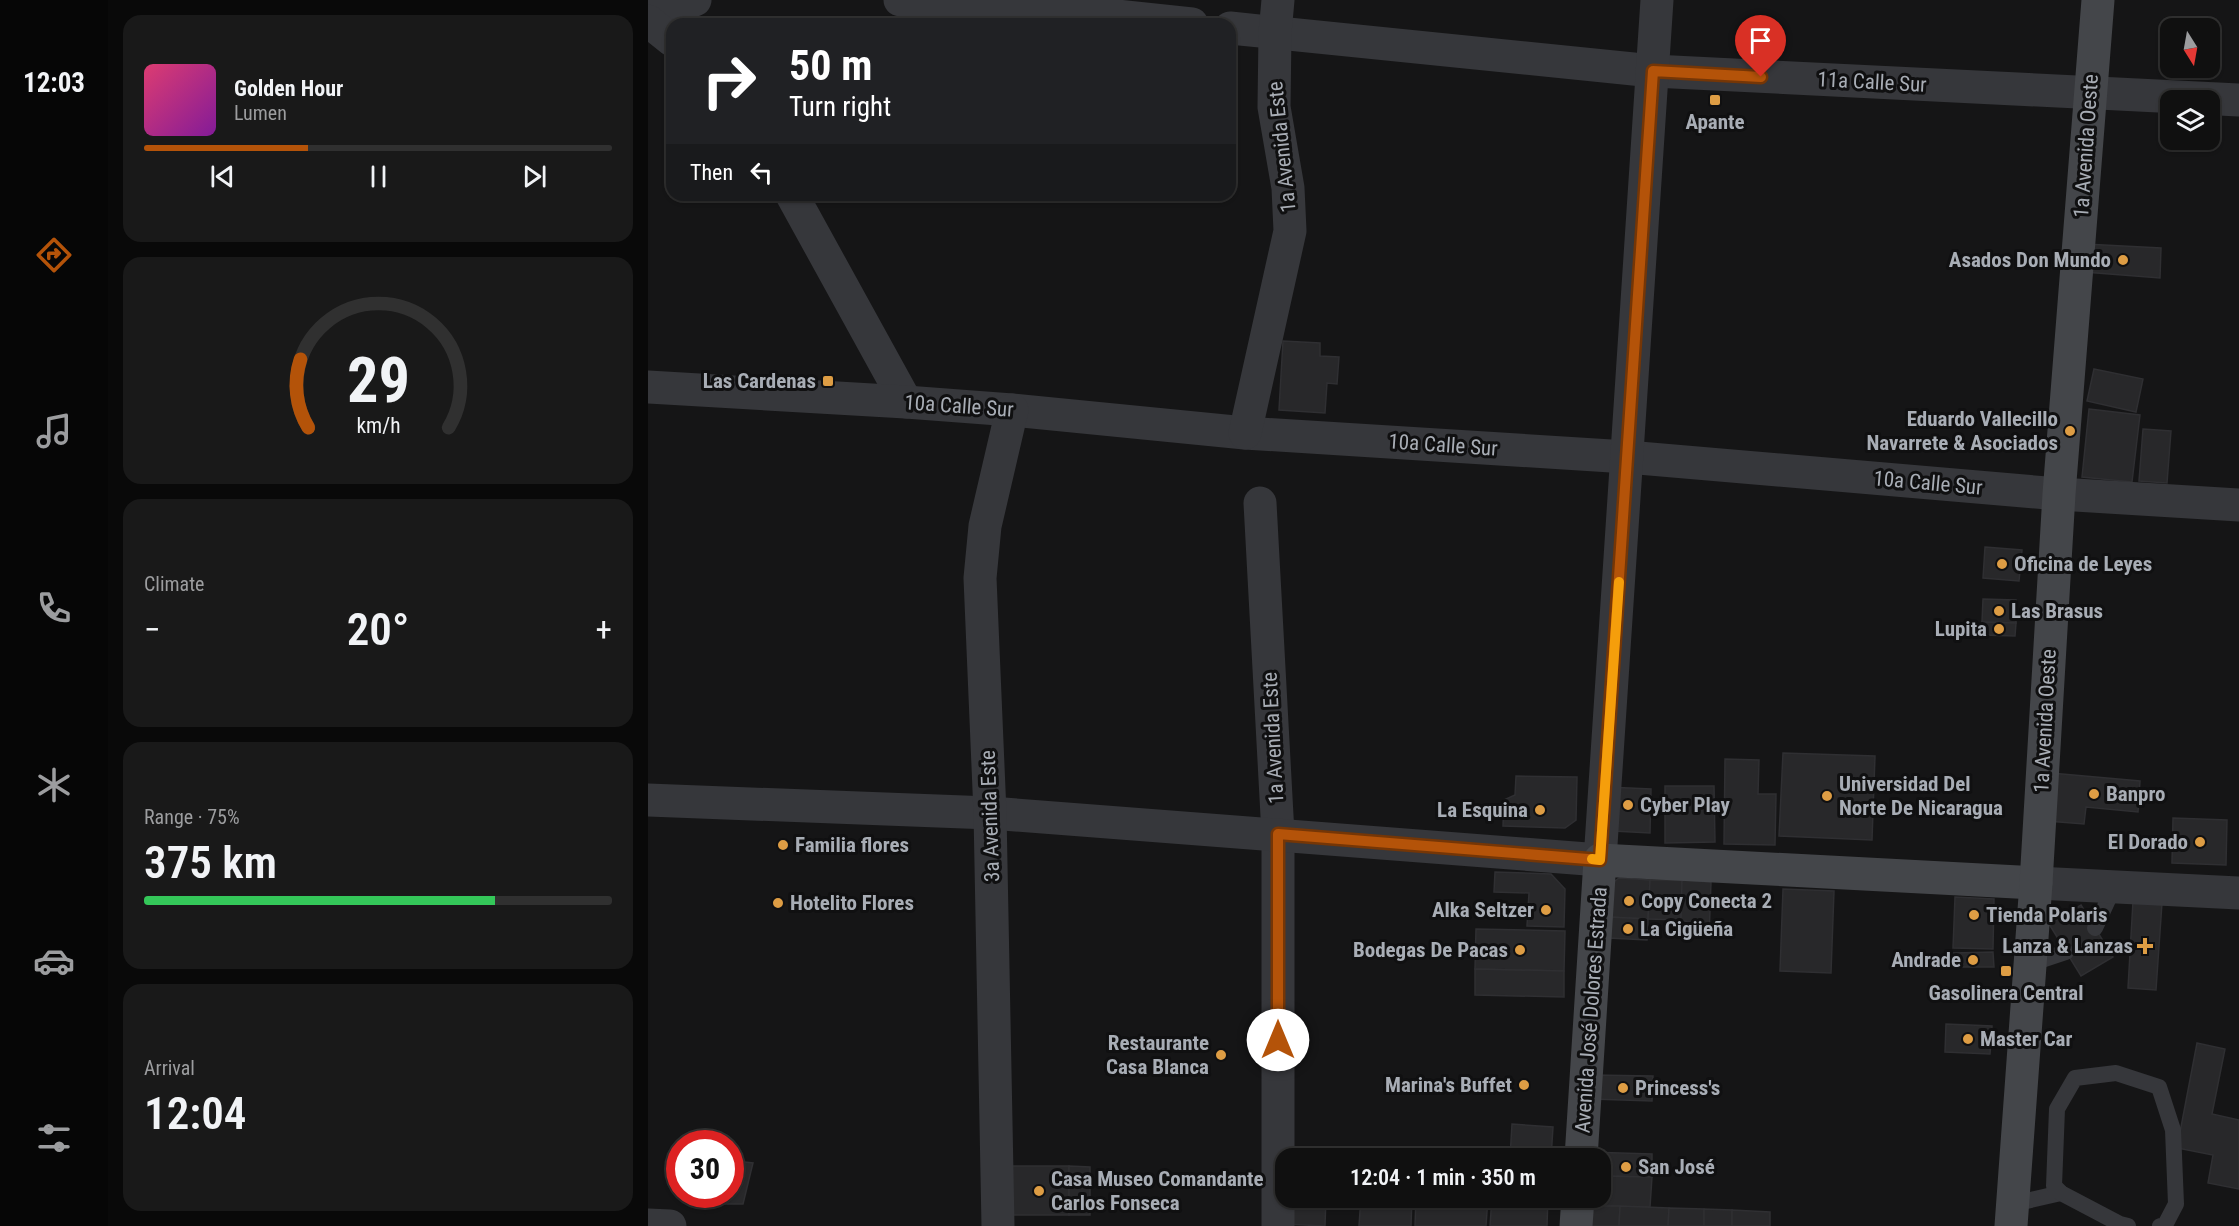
<!DOCTYPE html>
<meta charset="utf-8">
<style>
body{margin:0;font-family:"Roboto Condensed",sans-serif;background:#191919;color:#f1f3f6;height:100vh;display:flex;flex-direction:column;font-size:22px;white-space:nowrap}
*{box-sizing:border-box;margin:0}
p{font-size:20px;color:#9c9d9f}
.icon{flex:none;width:33px;height:33px;fill:none;stroke:currentColor;stroke-width:2;stroke-linecap:round;stroke-linejoin:round}
.map{position:relative;flex:1;overflow:hidden}
.panel{display:flex;flex-direction:column;gap:15px;padding:15px;background:#090909;width:540px}
.panel>*{flex:none}
.guide{position:absolute;left:18px;top:18px;width:570px;height:183px;border-radius:18px;box-shadow:0 2px 4px #0004,0 0 0 2px #303030;background:#202124;color:#fff;overflow:hidden}
.needle{width:39px;rotate:169deg}
.controls{position:absolute;left:1512px;top:18px;display:grid;gap:12px}
.controls a{display:grid;place-items:center;width:60px;height:60px;border-radius:12px;background:#101010;box-shadow:0 2px 4px #0004,0 0 0 2px #303030;font-size:30px}
.speed{position:absolute;left:18px;top:1130px;display:flex;gap:12px;font-size:30px;font-weight:700;text-align:center}
.speed>*{display:grid;place-content:center;width:78px;height:78px;border-radius:50%;background:#101010;box-shadow:0 2px 4px #0004,0 0 0 2px #303030;line-height:1}
.speed .limit{border:9px solid #d22;background:#fff;color:#111}
.pin{position:absolute;display:grid;place-items:center;width:51px;height:51px;color:#fff;margin:-62px -26px;border-radius:50% 50% 50% 0;rotate:-45deg;box-shadow:0 0 6px #0007}
.pin .icon{rotate:45deg}
.me{position:absolute;width:66px;margin:-33px;rotate:0deg;stroke-linejoin:round;filter:drop-shadow(0 0 4px #0008)}
.turn{display:flex;align-items:center;gap:21px;height:126px;padding:0 24px;font-size:27px}
.turn .icon{width:78px;height:78px;stroke-width:2.5}
.turn b{display:block;font-size:42px;line-height:51px}
.then{display:flex;align-items:center;height:57px;padding:0 24px;background:#0003;gap:12px;font-size:22px}
.big{font-size:45px;font-weight:600;line-height:1.1}
.panel .tile{flex:1;display:flex;flex-direction:column;justify-content:center;gap:9px;min-width:0;padding:0 21px;border-radius:18px;background:#191919}
.panel .dial{align-items:center;gap:0}
.dial svg{height:156px;overflow:visible;fill:none;stroke:#303030;stroke-width:7;stroke-linecap:round;text-anchor:middle}
.dial text{fill:#f1f3f6;stroke:none}
.song{display:flex;align-items:center;gap:18px}
.cover{width:72px;height:72px;border-radius:9px;background:linear-gradient(135deg,hsl(340 70% 55%),hsl(290 70% 35%))}
.played{height:6px;border-radius:3px;background:linear-gradient(90deg,#b45309 35%,#303030 35%)}
.keys{display:flex;justify-content:space-around;direction:ltr}
.heat{display:flex;justify-content:space-between;align-items:center;font-size:33px;direction:ltr}
.charge{height:9px;border-radius:4px;background:linear-gradient(90deg,#34c759 75%,#303030 0)}
.trip{position:absolute;left:627px;top:1148px;width:336px;height:60px;border-radius:18px;background:#101010;box-shadow:0 2px 4px #0004,0 0 0 2px #303030;font-weight:600;line-height:60px;text-align:center}
main{display:flex;flex:1;min-height:0}
.dock{display:flex;flex-direction:column;width:108px;justify-content:space-around;align-items:center;background:#060606;color:#9c9d9f}
.dock .icon{width:42px;height:42px}
.dock .selected{color:#b45309}
.dock b{font-size:27px;color:#f1f3f6}
.map>svg:first-child{display:block}
.building{fill:#28282a;stroke:#2f2f32;stroke-width:1.5}
.lines{fill:none;stroke-linecap:round;stroke-linejoin:round}
.lane{stroke:#36373b;stroke-width:16}
.street{stroke:#36373b;stroke-width:33}
.secondary{stroke:#44464a;stroke-width:33}
.route-casing{stroke:#753606;stroke-width:15}
.route{stroke:#b45309;stroke-width:10}
.slow{stroke:#f59e0b;stroke-width:10}
.poi-dot{fill:#de9d44;stroke:#101011;stroke-width:2}
.labels{text-anchor:middle;stroke-width:6;stroke-linejoin:round;paint-order:stroke}
.street-label{font-size:21px;fill:#a8adb5;stroke:#101011}
.poi-label{font-size:21px;font-weight:bold;fill:#a8adb5;stroke:#101011;text-anchor:start}
</style>
<main>
<nav class="dock">
<b>12:03</b>
<svg class="icon selected" aria-label="directions" viewBox="0 0 24 24"><path d="M12 3l9 9-9 9-9-9zM9 14v-3h6M13 9l2 2-2 2"/></svg>
<svg class="icon" aria-label="music" viewBox="0 0 24 24"><path d="M9 18V5l10-2v13"/><circle cx="6" cy="18" r="3"/><circle cx="16" cy="16" r="3"/></svg>
<svg class="icon" aria-label="phone" viewBox="0 0 24 24"><path d="M5 4h4l2 5-3 2q2 4 5 5l2-3 5 2v4C11 20 4 13 5 4z"/></svg>
<svg class="icon" aria-label="climate" viewBox="0 0 24 24"><path d="M12 3v18M4 7l16 10M4 17L20 7"/></svg>
<svg class="icon" aria-label="car" viewBox="0 0 24 24"><path d="M5 17H2v-5l4-1 3-4h7l3 4 3 1v5h-3M9 17h6M6 11h13"/><circle cx="7" cy="17" r="2"/><circle cx="17" cy="17" r="2"/></svg>
<svg class="icon" aria-label="filters" viewBox="0 0 24 24"><path d="M4 7h16M4 17h16"/><circle cx="9" cy="7" r="2"/><circle cx="15" cy="17" r="2"/></svg>
</nav>
<section class="panel">
<div class="tile">
<div class="song"><i class="cover"></i><div><b>Golden Hour</b><p>Lumen</p></div></div>
<div class="played"></div>
<div class="keys"><svg class="icon" aria-label="previous" viewBox="0 0 24 24"><path d="M18 5L8 12l10 7zM5 5v14"/></svg><svg class="icon" aria-label="pause" viewBox="0 0 24 24"><path d="M8 5v14M16 5v14"/></svg><svg class="icon" aria-label="next" viewBox="0 0 24 24"><path d="M6 5l10 7-10 7zM19 5v14"/></svg></div>
</div>
<div class="tile dial"><svg viewBox="0 0 100 80">
<path d="M14 69A42 42 0 1 1 86 69"/>
<path d="M14 69A42 42 0 0 1 10 34" stroke="#b45309"/>
<text x="50" y="56" font-size="32" font-weight="700">29</text>
<text x="50" y="72" font-size="11">km/h</text>
</svg></div>
<div class="tile"><p>Climate</p>
<div class="heat"><a>−</a><b class="big">20°</b><a>+</a></div>
</div>
<div class="tile"><p>Range · 75%</p><b class="big">375 km</b><div class="charge"></div></div>
<div class="tile"><p>Arrival</p><b class="big">12:04</b></div>
</section>
<div class="map">
<svg width="1591" height="1226" viewBox="0 0 1591 1226">
<rect width="100%" height="100%" fill="#151516"/>
<g class="building">
<path d="M 1437,244 L 1513,248 L 1512,278 L 1436,272 Z"/>
<path d="M 635,341 L 672,343 L 672,356 L 691,357 L 689,384 L 679,383 L 677,413 L 631,410 Z"/>
<path d="M 1446,369 L 1495,379 L 1488,412 L 1439,401 Z"/>
<path d="M 1441,409 L 1492,415 L 1484,482 L 1434,477 Z"/>
<path d="M 1495,429 L 1523,431 L 1519,483 L 1491,481 Z"/>
<path d="M 1337,547 L 1374,550 L 1371,581 L 1335,578 Z"/>
<path d="M 1335,599 L 1368,600 L 1368,623 L 1334,622 Z"/>
<path d="M 1334,622 L 1368,623 L 1367,636 L 1334,635 Z"/>
<path d="M 1135,753 L 1227,756 L 1224,840 L 1131,836 Z"/>
<path d="M 1077,759 L 1111,760 L 1110,794 L 1128,794 L 1127,845 L 1076,844 Z"/>
<path d="M 1403,773 L 1492,781 L 1490,812 L 1438,807 L 1436,824 L 1399,821 Z"/>
<path d="M 868,776 L 929,777 L 928,820 L 917,828 L 855,826 L 856,800 L 867,795 Z"/>
<path d="M 1017,786 L 1066,786 L 1067,842 L 1017,843 Z"/>
<path d="M 959,787 L 1003,789 L 1002,833 L 965,831 Z"/>
<path d="M 1525,818 L 1579,820 L 1578,865 L 1524,863 Z"/>
<path d="M 847,872 L 903,874 L 917,889 L 916,927 L 879,926 L 881,893 L 846,892 Z"/>
<path d="M 971,878 L 1002,880 L 1000,919 L 961,917 L 963,884 Z"/>
<path d="M 1002,880 L 1034,880 L 1033,920 L 1000,919 Z"/>
<path d="M 1034,880 L 1063,882 L 1061,937 L 1043,936 L 1044,923 L 1033,920 Z"/>
<path d="M 1135,889 L 1186,891 L 1183,973 L 1132,971 Z"/>
<path d="M 1307,897 L 1346,899 L 1345,949 L 1305,948 Z"/>
<path d="M 1485,901 L 1514,903 L 1508,990 L 1480,988 Z"/>
<path d="M 1433,905 L 1465,957 L 1433,976 L 1401,924 Z"/>
<path d="M 961,917 L 1000,919 L 999,940 L 961,938 Z"/>
<path d="M 828,929 L 917,931 L 916,971 L 827,969 Z"/>
<path d="M 1345,952 L 1346,967 L 1305,967 L 1305,953 Z"/>
<path d="M 827,969 L 916,971 L 916,997 L 827,995 Z"/>
<path d="M 1298,1024 L 1344,1026 L 1342,1054 L 1297,1052 Z"/>
<path d="M 1549,1043 L 1577,1049 L 1564,1114 L 1591,1120 L 1591,1189 L 1560,1183 L 1565,1155 L 1529,1148 Z"/>
<path d="M 945,1075 L 1005,1076 L 1004,1101 L 944,1099 Z"/>
<path d="M 864,1124 L 905,1127 L 903,1158 L 862,1158 Z"/>
<path d="M 940,1152 L 1004,1154 L 1004,1177 L 952,1176 L 952,1158 L 941,1158 Z"/>
<path d="M 87,1161 L 105,1163 L 95,1204 L 77,1204 L 79,1194 L 82,1194 L 82,1180 Z"/>
<path d="M 362,1166 L 421,1166 L 421,1215 L 361,1215 Z"/>
<path d="M 421,1166 L 442,1167 L 442,1215 L 421,1215 Z"/>
<path d="M 952,1176 L 1004,1177 L 1002,1207 L 940,1206 L 940,1197 L 952,1197 Z"/>
<path d="M 638,1197 L 678,1197 L 677,1226 L 635,1224 Z"/>
<path d="M 713,1197 L 764,1197 L 763,1226 L 711,1226 Z"/>
<path d="M 768,1197 L 840,1197 L 838,1226 L 767,1226 Z"/>
<path d="M 844,1197 L 900,1197 L 899,1226 L 842,1226 Z"/>
<path d="M 940,1206 L 972,1206 L 971,1226 L 940,1226 Z"/>
<path d="M 972,1206 L 1021,1208 L 1020,1226 L 971,1226 Z"/>
<path d="M 1021,1208 L 1056,1209 L 1056,1226 L 1020,1226 Z"/>
<path d="M 1056,1209 L 1084,1210 L 1084,1226 L 1056,1226 Z"/>
<path d="M 1084,1210 L 1122,1212 L 1122,1226 L 1084,1226 Z"/>
</g>
<g class="lines">
<g class="lane">
<path d="M 1447,928 L 1466,887"/>
<path d="M 1382,964 L 1418,952"/>
<path d="M 1365,1204 L 1413,1193"/>
<path d="M 1480,1226 L 1472,1224 L 1413,1193 L 1406,1186 L 1409,1109 L 1427,1078 L 1468,1073 L 1511,1087 L 1525,1130 L 1528,1204 L 1517,1225 L 1512,1226"/>
</g>
<g class="street">
<path d="M 252,0 L 404,9 L 544,24"/>
<path d="M 0,10 L 47,0"/>
<path d="M 0,21 L 24,40"/>
<path d="M 582,28 L 1005,71 L 1591,100"/>
<path d="M 144,195 L 258,402"/>
<path d="M 0,387 L 258,402 L 364,410 L 597,433 L 979,457 L 1411,494 L 1591,505"/>
<path d="M 597,433 L 642,231 L 640,188 L 626,107 L 627,33 L 630,0"/>
<path d="M 612,503 L 630,834 L 630,1226"/>
<path d="M 0,800 L 342,813 L 952,860 L 1009,0"/>
<path d="M 1388,883 L 1591,893"/>
<path d="M 0,1225 L 22,1226"/>
<path d="M 350,1226 L 342,813 L 332,578 L 337,526 L 364,410"/>
</g>
<g class="secondary">
<path d="M 933,1158 L 952,860 L 1388,883"/>
<path d="M 928,1226 L 930,1197"/>
<path d="M 1363,1226 L 1388,883 L 1411,494 L 1450,0"/>
</g>
</g>
<g class="lines">
<g class="route-casing">
<path id="route" d="M 630,1040 L 630,834 L 952,860 L 1005,71 L 1113,77"/>
</g>
<use href="#route" class="route"/>
<path class="slow" d="M 944,859 L 952,860 L 971,582"/>
</g>
<g class="poi-dot">
<rect x="1061" y="94" width="12" height="12" rx="3"/>
<circle cx="1475" cy="260" r="6"/>
<rect x="174" y="375" width="12" height="12" rx="3"/>
<circle cx="1422" cy="431" r="6"/>
<circle cx="1354" cy="564" r="6"/>
<circle cx="1351" cy="611" r="6"/>
<circle cx="1351" cy="629" r="6"/>
<circle cx="1446" cy="794" r="6"/>
<circle cx="1179" cy="796" r="6"/>
<circle cx="980" cy="805" r="6"/>
<circle cx="892" cy="810" r="6"/>
<circle cx="1552" cy="842" r="6"/>
<circle cx="135" cy="845" r="6"/>
<circle cx="981" cy="901" r="6"/>
<circle cx="130" cy="903" r="6"/>
<circle cx="898" cy="910" r="6"/>
<circle cx="1326" cy="915" r="6"/>
<circle cx="980" cy="929" r="6"/>
<path d="M1494 937h6v6h6v6h-6v6h-6v-6h-6v-6h6z"/>
<circle cx="872" cy="950" r="6"/>
<circle cx="1325" cy="960" r="6"/>
<rect x="1352" y="965" width="12" height="12" rx="3"/>
<circle cx="1320" cy="1039" r="6"/>
<circle cx="573" cy="1055" r="6"/>
<circle cx="876" cy="1085" r="6"/>
<circle cx="975" cy="1088" r="6"/>
<circle cx="978" cy="1167" r="6"/>
<circle cx="391" cy="1191" r="6"/>
</g>
<g class="labels">
<g class="street-label">
<text transform="translate(1224 82) rotate(3)" y="7">11a Calle Sur</text>
<text transform="translate(1438 146) rotate(-86)" y="7">1a Avenida Oeste</text>
<text transform="translate(634 147) rotate(-96)" y="7">1a Avenida Este</text>
<text transform="translate(311 406) rotate(4)" y="7">10a Calle Sur</text>
<text transform="translate(795 445) rotate(4)" y="7">10a Calle Sur</text>
<text transform="translate(1280 483) rotate(5)" y="7">10a Calle Sur</text>
<text transform="translate(1397 721) rotate(-87)" y="7">1a Avenida Oeste</text>
<text transform="translate(625 738) rotate(-93)" y="7">1a Avenida Este</text>
<text transform="translate(342 816) rotate(-92)" y="7">3a Avenida Este</text>
<text transform="translate(943 1010) rotate(-86)" y="7">Avenida José Dolores Estrada</text>
</g>
<g class="poi-label">
<text x="1067" y="129" text-anchor="middle">Apante</text>
<text x="1463" y="267" text-anchor="end">Asados Don Mundo</text>
<text x="168" y="388" text-anchor="end">Las Cardenas</text>
<text x="1410" y="426" text-anchor="end">Eduardo Vallecillo<tspan x="1410" dy="24">Navarrete &amp; Asociados</tspan></text>
<text x="1366" y="571">Oficina de Leyes</text>
<text x="1363" y="618">Las Brasus</text>
<text x="1339" y="636" text-anchor="end">Lupita</text>
<text x="1191" y="791">Universidad Del<tspan x="1191" dy="24">Norte De Nicaragua</tspan></text>
<text x="1458" y="801">Banpro</text>
<text x="992" y="812">Cyber Play</text>
<text x="880" y="817" text-anchor="end">La Esquina</text>
<text x="1540" y="849" text-anchor="end">El Dorado</text>
<text x="147" y="852">Familia flores</text>
<text x="993" y="908">Copy Conecta 2</text>
<text x="142" y="910">Hotelito Flores</text>
<text x="886" y="917" text-anchor="end">Alka Seltzer</text>
<text x="1338" y="922">Tienda Polaris</text>
<text x="992" y="936">La Cigüeña</text>
<text x="1485" y="953" text-anchor="end">Lanza &amp; Lanzas</text>
<text x="860" y="957" text-anchor="end">Bodegas De Pacas</text>
<text x="1313" y="967" text-anchor="end">Andrade</text>
<text x="1358" y="1000" text-anchor="middle">Gasolinera Central</text>
<text x="1332" y="1046">Master Car</text>
<text x="561" y="1050" text-anchor="end">Restaurante<tspan x="561" dy="24">Casa Blanca</tspan></text>
<text x="864" y="1092" text-anchor="end">Marina's Buffet</text>
<text x="987" y="1095">Princess's</text>
<text x="990" y="1174">San José</text>
<text x="403" y="1186">Casa Museo Comandante<tspan x="403" dy="24">Carlos Fonseca</tspan></text>
</g>
</g>
</svg>
<div class="controls">
<a><svg class="needle" viewBox="-14 -14 28 28"><path d="M0-13l5 13h-10z" fill="#e53935"/><path d="M0 13l5-13h-10z" fill="#9c9d9f"/></svg></a>
<a><svg class="icon" aria-label="layers" viewBox="0 0 24 24"><path d="M12 4l9 5-9 5-9-5zM3 14l9 5 9-5"/></svg></a>
</div>
<div class="speed"><div class="limit">30</div></div>
<div class="pin" style="left:1113px;top:77px;background:#d93025"><svg class="icon" aria-label="arrive" viewBox="0 0 24 24"><path d="M6 21V4h12l-3 4 3 4H6"/></svg></div>
<svg class="me" style="left:630px;top:1040px" viewBox="-20 -20 40 40"><circle r="19" fill="#fff"/><path d="M0-13L10 11 0 6-10 11z" fill="#b45309"/></svg>
<div class="trip">12:04 · 1 min · 350 m</div>
<div class="guide">
<div class="turn"><svg class="icon" aria-label="right" viewBox="0 0 24 24"><path d="M7 20v-9h11M14 6l5 5-5 5"/></svg><div><b>50 m</b>Turn right</div></div>
<div class="then">Then<svg class="icon" aria-label="left" viewBox="0 0 24 24"><path d="M17 20v-9H6M10 6l-5 5 5 5"/></svg></div>
</div>
</div>
</main>
